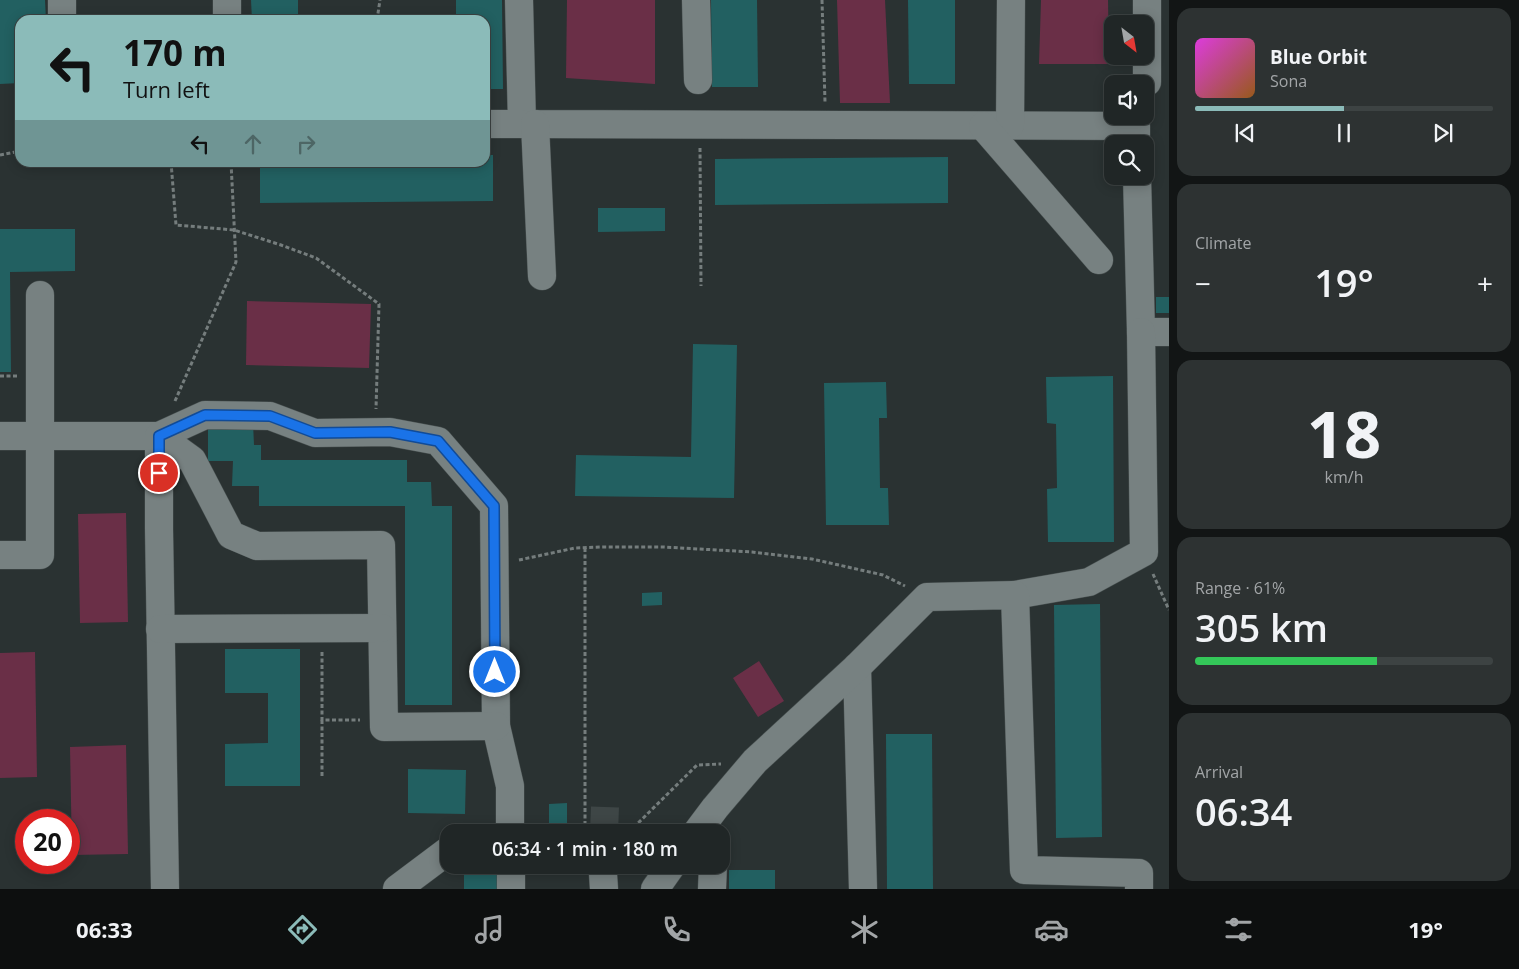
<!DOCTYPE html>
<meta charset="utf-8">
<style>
body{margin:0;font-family:"Open Sans",sans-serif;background:#2d3232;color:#f1f3f6;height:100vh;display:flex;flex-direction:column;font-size:19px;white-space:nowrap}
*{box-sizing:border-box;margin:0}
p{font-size:16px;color:#a2a5a7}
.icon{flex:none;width:28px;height:28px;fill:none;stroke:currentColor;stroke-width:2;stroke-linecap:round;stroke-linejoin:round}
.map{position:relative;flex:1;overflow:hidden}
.details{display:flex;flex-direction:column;gap:8px;padding:8px;background:#121515;width:350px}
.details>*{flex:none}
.top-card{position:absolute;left:15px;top:15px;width:475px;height:152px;border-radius:15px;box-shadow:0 2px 12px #0003,0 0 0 1px #3d4343;background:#8bbbb9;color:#111;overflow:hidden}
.needle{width:32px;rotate:149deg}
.controls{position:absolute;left:1104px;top:15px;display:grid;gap:10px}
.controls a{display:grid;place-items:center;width:50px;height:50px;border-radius:10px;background:#202626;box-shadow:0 2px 12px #0003,0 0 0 1px #3d4343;font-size:25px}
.speed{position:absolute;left:15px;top:809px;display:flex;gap:10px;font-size:25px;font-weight:700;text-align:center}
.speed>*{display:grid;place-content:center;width:65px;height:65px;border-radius:50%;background:#202626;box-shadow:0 2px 12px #0003,0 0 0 1px #3d4343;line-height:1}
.speed .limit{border:8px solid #d22;background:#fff;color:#111}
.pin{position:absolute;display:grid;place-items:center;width:42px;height:42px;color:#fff;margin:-21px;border:2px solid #fff;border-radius:50%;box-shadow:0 1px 5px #0007}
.me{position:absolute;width:55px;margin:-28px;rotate:0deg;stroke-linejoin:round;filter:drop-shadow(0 0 4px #0008)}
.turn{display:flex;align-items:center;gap:18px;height:105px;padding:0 25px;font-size:22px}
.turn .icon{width:65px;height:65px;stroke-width:2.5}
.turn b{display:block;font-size:35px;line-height:42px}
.lanes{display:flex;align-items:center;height:48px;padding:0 25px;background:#0003;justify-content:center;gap:25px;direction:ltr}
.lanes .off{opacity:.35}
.big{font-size:38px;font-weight:600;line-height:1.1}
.details .card{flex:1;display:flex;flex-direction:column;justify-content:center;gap:8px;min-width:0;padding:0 18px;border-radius:15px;background:#2d3232}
.details .dial{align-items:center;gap:0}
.dial b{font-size:65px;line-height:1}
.song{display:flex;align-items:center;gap:15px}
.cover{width:60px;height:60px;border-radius:8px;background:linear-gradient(135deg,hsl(300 70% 55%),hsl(30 70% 35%))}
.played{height:5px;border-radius:2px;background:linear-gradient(90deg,#8bbbb9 50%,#3d4343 50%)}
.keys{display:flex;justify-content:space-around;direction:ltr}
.heat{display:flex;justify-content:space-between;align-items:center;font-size:28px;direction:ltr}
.charge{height:8px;border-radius:4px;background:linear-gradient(90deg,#34c759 61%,#3d4343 0)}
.trip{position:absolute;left:440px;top:824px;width:290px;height:50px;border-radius:15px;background:#202626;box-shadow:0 2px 12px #0003,0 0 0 1px #3d4343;font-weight:600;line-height:50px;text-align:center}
.menu{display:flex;height:80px;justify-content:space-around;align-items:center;background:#0d0f0f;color:#a2a5a7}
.menu .icon{width:35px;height:35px}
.menu .active{color:#8bbbb9}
.menu b{font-size:22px;color:#f1f3f6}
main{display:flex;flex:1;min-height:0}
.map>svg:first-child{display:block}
.green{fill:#6a2f47}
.building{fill:#226061}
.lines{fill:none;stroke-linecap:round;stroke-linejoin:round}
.minor-tunnel{stroke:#3e4646;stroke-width:28;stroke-dasharray:28 14;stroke-linecap:butt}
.minor-casing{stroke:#474f4f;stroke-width:29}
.path{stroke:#757d7d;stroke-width:3;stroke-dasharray:4 2.5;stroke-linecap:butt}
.minor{stroke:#778181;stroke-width:28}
.route-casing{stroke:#114b97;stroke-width:12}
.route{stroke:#1a73e8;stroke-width:9}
</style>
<main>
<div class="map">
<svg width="1169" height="889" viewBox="0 0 1169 889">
<rect width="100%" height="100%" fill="#2a3232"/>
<g class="green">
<path d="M 567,0 L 655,0 L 655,84 L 566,78 Z"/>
<path d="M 837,0 L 885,0 L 890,103 L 840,103 Z"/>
<path d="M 1041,0 L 1108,0 L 1109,64 L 1039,64 Z"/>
<path d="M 247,301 L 371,304 L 369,368 L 246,365 Z"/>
<path d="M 126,513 L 128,622 L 80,623 L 78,514 Z"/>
<path d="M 35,652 L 37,777 L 0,778 L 0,653 Z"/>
<path d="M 759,661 L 784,701 L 758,717 L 733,678 Z"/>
<path d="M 126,745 L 128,854 L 72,855 L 70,747 Z"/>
</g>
<g class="building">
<path d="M 0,0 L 45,0 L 46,20 L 20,20 L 20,83 L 0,84 Z"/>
<path d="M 251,0 L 298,0 L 298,20 L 252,20 Z"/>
<path d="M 456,0 L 502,0 L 503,89 L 485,89 L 485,20 L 456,20 Z"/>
<path d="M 711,0 L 757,0 L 758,87 L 712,87 Z"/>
<path d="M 908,0 L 955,0 L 955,84 L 909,84 Z"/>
<path d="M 485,155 L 493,155 L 493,201 L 260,203 L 260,162 L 485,162 Z"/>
<path d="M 948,157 L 948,203 L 715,205 L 715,159 Z"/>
<path d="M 598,208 L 665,208 L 665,231 L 598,232 Z"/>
<path d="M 0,229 L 75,229 L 75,271 L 10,272 L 11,372 L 0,372 Z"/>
<rect x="1156" y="297" width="13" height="16"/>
<path d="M 693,344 L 737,345 L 734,498 L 575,496 L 576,455 L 691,457 Z"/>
<path d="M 1113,376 L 1114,542 L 1048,542 L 1047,489 L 1057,488 L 1056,424 L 1047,423 L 1046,377 Z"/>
<path d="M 886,382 L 887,418 L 879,418 L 880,488 L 888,488 L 889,525 L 826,525 L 824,383 Z"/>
<path d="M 208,423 L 253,423 L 254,445 L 261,445 L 261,460 L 407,460 L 407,482 L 431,482 L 432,506 L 452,506 L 452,705 L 405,705 L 405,506 L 259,506 L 259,486 L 232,486 L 233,461 L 208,461 Z"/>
<path d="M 662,592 L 662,605 L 642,606 L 642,593 Z"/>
<path d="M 1100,604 L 1102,837 L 1056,838 L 1054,605 Z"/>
<path d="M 225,649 L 300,649 L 300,786 L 225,786 L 225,744 L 268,743 L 268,693 L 225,693 Z"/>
<path d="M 886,734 L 932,734 L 933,889 L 887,889 Z"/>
<path d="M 408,769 L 466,770 L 465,814 L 408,813 Z"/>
<path d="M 567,803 L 567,827 L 549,827 L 549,804 Z"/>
<rect x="729" y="870" width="46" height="19"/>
<rect x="464" y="874" width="37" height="15"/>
</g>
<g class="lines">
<path class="minor-tunnel" d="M 604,832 L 605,807"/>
<g class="minor-casing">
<g id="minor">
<path d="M 62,0 L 62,20"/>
<path d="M 227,0 L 227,20"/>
<path d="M 519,0 L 522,124 L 1136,126 L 1136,144"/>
<path d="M 696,0 L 698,80"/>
<path d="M 1147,82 L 1147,0"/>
<path d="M 485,124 L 522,124"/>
<path d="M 535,124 L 542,276"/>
<path d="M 1010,125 L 1011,0"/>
<path d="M 983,126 L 1099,260"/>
<path d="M 1137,176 L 1141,332 L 1169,332"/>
<path d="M 0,436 L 159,436 L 205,415 L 270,416 L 315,433 L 390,432 L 438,441 L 494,506 L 496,726 L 510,786 L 510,832"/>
<path d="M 159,436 L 192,460 L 231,535 L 257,546 L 381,545 L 384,727 L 496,726"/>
<path d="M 159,436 L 159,529 L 165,889"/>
<path d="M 0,555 L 40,555 L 40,295"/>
<path d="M 1015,595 L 1089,582 L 1144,552 L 1141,332"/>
<path d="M 160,629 L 382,628"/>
<path d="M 857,667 L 863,889"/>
<path d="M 697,832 L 715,808 L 755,761 L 857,667 L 927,597 L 1015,595 L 1024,870 L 1139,873 L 1139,889"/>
<path d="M 511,865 L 511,889"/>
<path d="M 603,874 L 604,889"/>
<path d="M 397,889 L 449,850"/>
<path d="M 655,889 L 672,865"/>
<path d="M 712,889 L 713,865"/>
</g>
</g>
<g class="path">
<path d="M 822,0 L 825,102"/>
<path d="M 177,20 L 204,19"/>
<path d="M 377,20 L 380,0"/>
<path d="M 700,148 L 701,286"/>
<path d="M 0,155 L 20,151"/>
<path d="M 171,162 L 176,225 L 234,230 L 281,245 L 316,258 L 379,304 L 376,409"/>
<path d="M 0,376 L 17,376"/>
<path d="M 175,401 L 236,262 L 231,162"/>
<path d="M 585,548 L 585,832"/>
<path d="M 519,560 L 575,548 L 603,547 L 664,547 L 752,552 L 812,559 L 883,575 L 905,586"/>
<path d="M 1153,574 L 1169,610"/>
<path d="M 322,652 L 322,720 L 360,720"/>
<path d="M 322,720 L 322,776"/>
<path d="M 629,832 L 697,765 L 721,764"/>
</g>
<use href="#minor" class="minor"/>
</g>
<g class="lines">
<g class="route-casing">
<path id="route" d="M 159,473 L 159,436 L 205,415 L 270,416 L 315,433 L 390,432 L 438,441 L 494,506 L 495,672"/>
</g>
<use href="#route" class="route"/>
</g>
</svg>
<div class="controls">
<a><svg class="needle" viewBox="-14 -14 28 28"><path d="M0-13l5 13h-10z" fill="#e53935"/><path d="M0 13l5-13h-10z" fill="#a2a5a7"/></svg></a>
<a><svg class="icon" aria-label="sound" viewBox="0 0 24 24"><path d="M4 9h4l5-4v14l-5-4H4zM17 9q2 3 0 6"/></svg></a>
<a><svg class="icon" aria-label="search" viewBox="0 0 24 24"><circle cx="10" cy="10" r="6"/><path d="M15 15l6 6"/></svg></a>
</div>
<div class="speed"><div class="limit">20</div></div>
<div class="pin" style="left:159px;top:473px;background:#d93025"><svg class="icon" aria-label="arrive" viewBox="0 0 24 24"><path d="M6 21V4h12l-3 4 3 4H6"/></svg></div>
<svg class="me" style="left:495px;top:672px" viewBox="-20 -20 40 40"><circle r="17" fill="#1a73e8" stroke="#fff" stroke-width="3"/><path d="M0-11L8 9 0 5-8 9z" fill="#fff"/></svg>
<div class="trip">06:34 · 1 min · 180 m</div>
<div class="top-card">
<div class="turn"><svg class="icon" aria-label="left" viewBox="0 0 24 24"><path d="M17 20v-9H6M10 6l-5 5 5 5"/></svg><div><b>170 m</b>Turn left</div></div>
<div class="lanes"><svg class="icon" aria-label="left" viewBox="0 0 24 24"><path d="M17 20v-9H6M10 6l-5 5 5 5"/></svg><svg class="icon off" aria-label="ahead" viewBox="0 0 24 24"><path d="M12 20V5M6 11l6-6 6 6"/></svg><svg class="icon off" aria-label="right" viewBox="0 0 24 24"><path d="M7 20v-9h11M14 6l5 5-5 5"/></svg></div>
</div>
</div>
<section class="details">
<div class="card">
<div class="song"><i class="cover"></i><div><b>Blue Orbit</b><p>Sona</p></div></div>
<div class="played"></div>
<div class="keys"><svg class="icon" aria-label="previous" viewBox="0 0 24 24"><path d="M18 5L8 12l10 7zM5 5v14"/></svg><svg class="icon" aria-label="pause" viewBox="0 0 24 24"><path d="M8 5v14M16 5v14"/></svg><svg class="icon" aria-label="next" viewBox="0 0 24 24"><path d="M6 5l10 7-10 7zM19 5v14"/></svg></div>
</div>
<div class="card"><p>Climate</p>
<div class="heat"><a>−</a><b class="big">19°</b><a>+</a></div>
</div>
<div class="card dial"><b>18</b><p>km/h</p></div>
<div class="card"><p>Range · 61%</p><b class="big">305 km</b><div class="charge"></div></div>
<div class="card"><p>Arrival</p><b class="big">06:34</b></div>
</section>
</main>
<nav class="menu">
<b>06:33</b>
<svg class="icon active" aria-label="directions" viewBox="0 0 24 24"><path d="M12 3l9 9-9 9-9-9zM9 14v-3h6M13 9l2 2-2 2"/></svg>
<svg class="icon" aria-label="music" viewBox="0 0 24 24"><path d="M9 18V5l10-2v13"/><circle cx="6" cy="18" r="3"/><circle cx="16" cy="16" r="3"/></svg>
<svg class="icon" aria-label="phone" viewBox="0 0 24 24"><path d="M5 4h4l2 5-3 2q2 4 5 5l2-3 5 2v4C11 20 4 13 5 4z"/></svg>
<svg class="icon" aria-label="climate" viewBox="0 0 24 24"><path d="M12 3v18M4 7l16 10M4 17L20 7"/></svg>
<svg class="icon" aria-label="car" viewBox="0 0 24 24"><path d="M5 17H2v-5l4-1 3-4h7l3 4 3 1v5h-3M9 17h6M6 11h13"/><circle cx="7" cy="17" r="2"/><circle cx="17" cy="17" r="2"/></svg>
<svg class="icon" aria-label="filters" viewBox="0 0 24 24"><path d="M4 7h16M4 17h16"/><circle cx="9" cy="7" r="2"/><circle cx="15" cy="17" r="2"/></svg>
<b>19°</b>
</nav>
